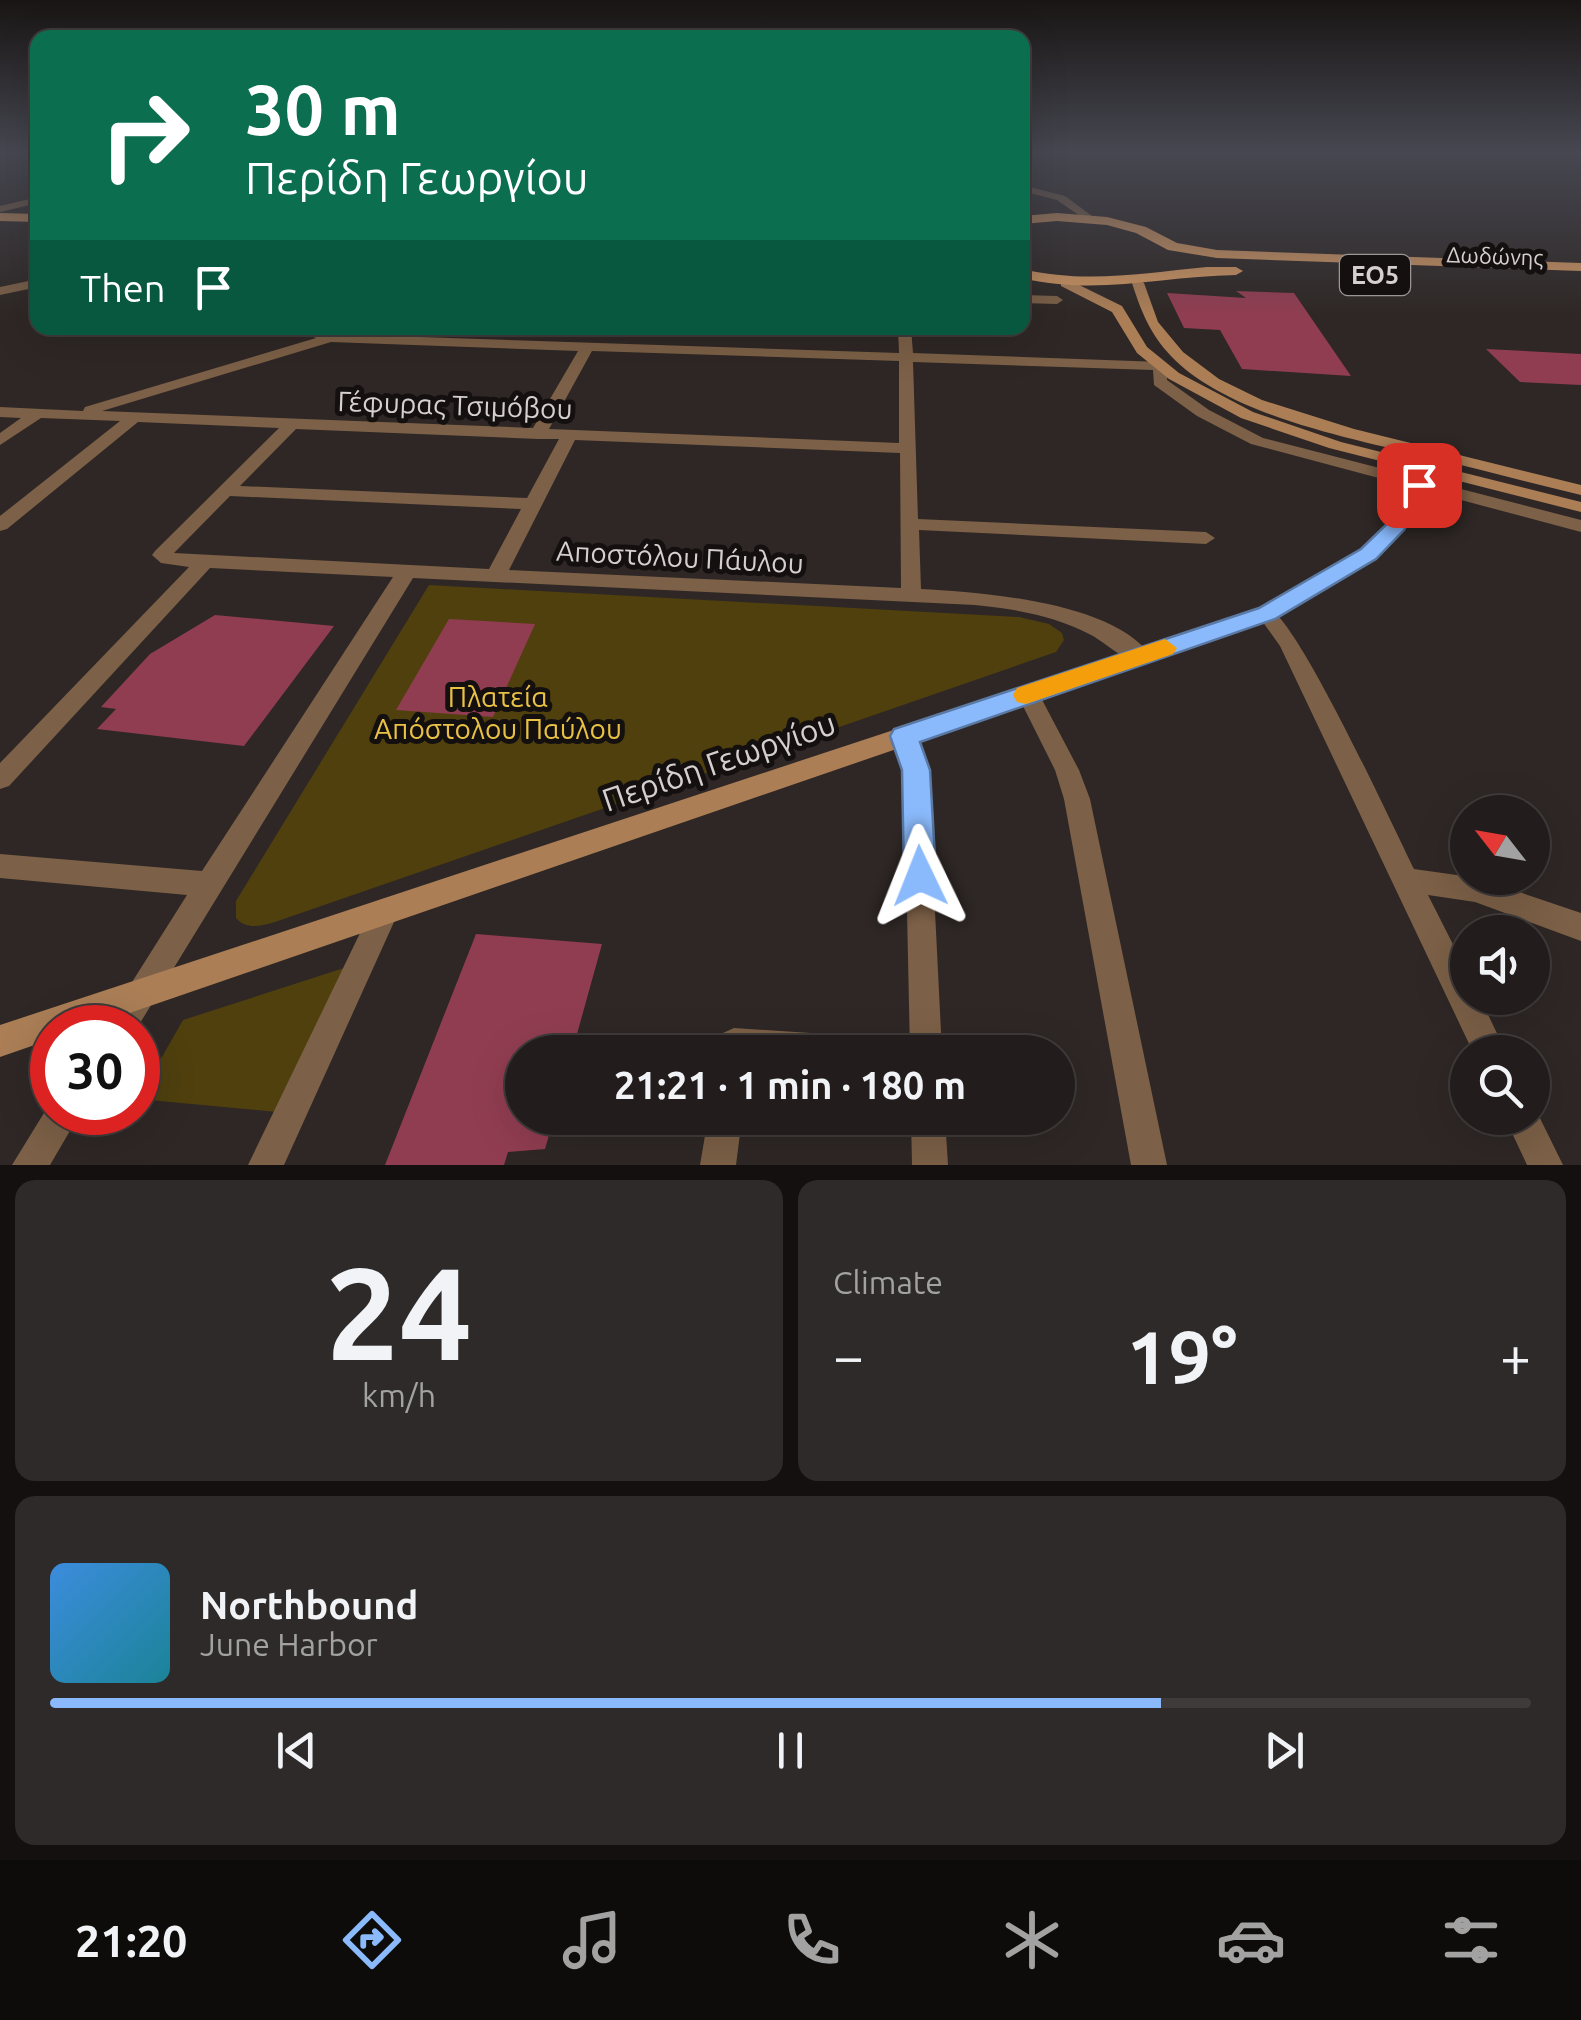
<!DOCTYPE html>
<meta charset="utf-8">
<style>
body{margin:0;font-family:Ubuntu,sans-serif;background:#2e2a29;color:#f1f3f6;height:100vh;display:flex;flex-direction:column;font-size:38px;white-space:nowrap}
*{box-sizing:border-box;margin:0}
p{font-size:32px;color:#a2a2a3}
.icon{flex:none;width:55px;height:55px;fill:none;stroke:currentColor;stroke-width:2;stroke-linecap:round;stroke-linejoin:round}
.map{position:relative;height:1165px;overflow:hidden}
.side{display:flex;flex-direction:column;gap:15px;padding:15px;background:#13100f;flex:1}
.side>*{flex:none}
.hud{position:absolute;left:30px;top:30px;width:1000px;height:305px;border-radius:20px;box-shadow:0 10px 40px #0002,0 0 0 2px #3f3b3b;background:#0b6e4f;color:#fff;overflow:hidden}
.needle{width:65px;rotate:301deg}
.controls{position:absolute;left:1450px;top:795px;display:grid;gap:20px}
.controls a{display:grid;place-items:center;width:100px;height:100px;border-radius:50%;background:#221d1c;box-shadow:0 10px 40px #0002,0 0 0 2px #3f3b3b;font-size:50px}
.speed{position:absolute;left:30px;top:1005px;display:flex;gap:20px;font-size:50px;font-weight:700;text-align:center}
.speed>*{display:grid;place-content:center;width:130px;height:130px;border-radius:50%;background:#221d1c;box-shadow:0 10px 40px #0002,0 0 0 2px #3f3b3b;line-height:1}
.speed .limit{border:15px solid #d22;background:#fff;color:#111}
.pin{position:absolute;display:grid;place-items:center;width:85px;height:85px;color:#fff;margin:-42px;border-radius:20px;box-shadow:0 5px 15px #0006}
.me{position:absolute;width:110px;margin:-55px;rotate:358deg;stroke-linejoin:round;filter:drop-shadow(0 0 8px #0008)}
.turn{display:flex;align-items:center;gap:35px;height:210px;padding:0 50px;font-size:45px}
.turn .icon{width:130px;height:130px;stroke-width:2.5}
.turn b{display:block;font-size:70px;line-height:85px}
.then{display:flex;align-items:center;height:95px;padding:0 50px;background:#0003;gap:20px;font-size:38px}
.big{font-size:75px;font-weight:700;line-height:1.1}
.side .card{flex:1;display:flex;flex-direction:column;justify-content:center;gap:15px;min-width:0;padding:0 35px;border-radius:20px;background:#2e2a29}
.side .dial{align-items:center;gap:0}
.dial b{font-size:130px;line-height:1}
.song{display:flex;align-items:center;gap:30px}
.cover{width:120px;height:120px;border-radius:15px;background:linear-gradient(135deg,hsl(210 70% 55%),hsl(190 70% 35%))}
.played{height:10px;border-radius:5px;background:linear-gradient(90deg,#8abafc 75%,#3f3b3b 75%)}
.keys{display:flex;justify-content:space-around;direction:ltr}
.heat{display:flex;justify-content:space-between;align-items:center;font-size:55px;direction:ltr}
.side .tiles{flex:1;display:grid;gap:15px;grid-template-columns:1fr 1fr}
.card:last-child{grid-column:span 2}
.trip{position:absolute;left:505px;top:1035px;width:570px;height:100px;border-radius:50px;background:#221d1c;box-shadow:0 10px 40px #0002,0 0 0 2px #3f3b3b;font-weight:700;line-height:100px;text-align:center}
.menu{display:flex;height:160px;justify-content:space-around;align-items:center;background:#0e0c0b;color:#a2a2a3}
.menu .icon{width:70px;height:70px}
.menu .current{color:#8abafc}
.menu b{font-size:45px;color:#f1f3f6}
.map>svg:first-child{display:block}
.green{fill:#4f400e}
.building{fill:#913d51}
.lines{fill:none;stroke-linecap:round;stroke-linejoin:round}
.street{fill:#7c6047;fill-rule:evenodd}
.secondary{fill:#ab7e56;fill-rule:evenodd}
.primary{fill:#cf9561;fill-rule:evenodd}
.route{fill:#8abafc;stroke:#5a79a4;stroke-width:2.5}
.slow{fill:#f59e0b}
.labels{text-anchor:middle;stroke-width:10;stroke-linejoin:round;paint-order:stroke}
.far-street-label{font-size:22px;fill:#d5d0cf;stroke:#14100f}
.shield{fill:#14100f;stroke:#9b9695;stroke-width:2.5}
.shield-label{font-size:25px;font-weight:bold;fill:#d5d0cf}
.street-label{font-size:28px;fill:#d5d0cf;stroke:#14100f}
.park-label{font-size:28px;fill:#e9c144;stroke:#14100f}
.near-street-label{font-size:32px;fill:#d5d0cf;stroke:#14100f}
</style>
<div class="map">
<svg width="1581" height="1165" viewBox="0 0 1581 1165">
<rect width="100%" height="100%" fill="#2e2725"/>
<g class="green">
<path d="M 429,585 L 1019,617 L 1049,624 L 1062,633 L 1064,640 L 1056,652 L 275,922 C 261,926 246,930 236,918 L 236,901 Z"/>
<path d="M 344,968 L 277,1112 L 138,1099 L 183,1020 Z"/>
</g>
<g class="building">
<path d="M 1236,291 L 1294,293 L 1351,376 L 1242,369 L 1220,330 L 1184,328 L 1167,293 L 1246,298 Z"/>
<path d="M 1486,349 L 1581,354 L 1581,385 L 1520,382 Z"/>
<path d="M 215,615 L 334,626 L 244,746 L 97,729 L 116,709 L 101,707 L 150,654 Z"/>
<path d="M 449,619 L 535,624 L 493,717 L 396,710 Z"/>
<path d="M 476,934 L 602,944 L 572,1052 L 522,1052 L 522,1118 L 554,1118 L 545,1149 L 508,1152 L 504,1165 L 385,1165 Z"/>
</g>
<g class="lines">
<g class="street">
<path d="M 1022,185 L 1065,196 L 1096,219 L 1087,221 L 1057,200 L 1022,191 Z"/>
<path d="M 38,197 L 38,203 L 0,212 L 0,206 Z"/>
<path d="M 38,279 L 38,287 L 0,295 L 0,287 Z"/>
<path d="M 1022,295 L 1057,296 L 1063,300 L 1057,304 L 1022,303 Z"/>
<path d="M 293,328 L 311,328 L 330,334 L 899,353 L 898,328 L 911,328 L 913,353 L 1161,362 L 1168,366 L 1167,380 L 1209,410 L 1263,438 L 1581,520 L 1581,532 L 1251,444 L 1197,416 L 1154,385 L 1153,370 L 913,362 L 918,519 L 1206,532 L 1215,538 L 1206,544 L 919,530 L 921,589 C 982,592 1113,602 1151,656 L 1148,661 C 1129,667 1108,644 1091,635 C 1055,616 1016,609 975,605 L 413,578 L 137,1028 L 103,1028 L 187,895 L 0,878 L 0,854 L 202,871 L 393,577 L 210,568 L 9,786 L 0,789 L 0,763 L 189,567 L 161,563 L 152,555 L 155,551 L 279,428 L 138,422 L 7,529 L 0,531 L 0,516 L 120,421 L 41,418 L 0,445 L 0,433 L 21,418 L 0,417 L 0,407 L 83,411 L 85,407 L 316,338 ZM 331,342 L 578,351 L 533,428 L 102,411 ZM 592,351 L 899,361 L 899,443 L 549,429 ZM 296,429 L 538,439 L 559,439 L 527,498 L 240,486 ZM 575,440 L 900,453 L 901,588 L 509,570 ZM 230,496 L 521,509 L 489,569 L 174,553 Z"/>
<path d="M 1267,607 C 1296,615 1394,829 1414,869 L 1478,878 L 1581,913 L 1581,941 L 1475,902 L 1428,895 L 1468,974 L 1468,998 L 1480,998 L 1506,1052 L 1473,1052 L 1280,646 L 1257,614 Z"/>
<path d="M 1028,686 L 1036,688 L 1039,694 L 1079,770 L 1090,799 L 1167,1165 L 1131,1165 L 1064,799 L 1055,770 L 1017,694 L 1020,688 Z"/>
<path d="M 904,727 L 912,729 L 928,770 L 942,1052 L 910,1052 L 904,770 L 892,736 L 896,729 Z"/>
<path d="M 385,898 L 395,902 L 399,911 L 284,1165 L 248,1165 L 375,902 Z"/>
<path d="M 734,1028 L 855,1036 L 866,1041 L 871,1052 L 717,1052 L 723,1033 Z"/>
<path d="M 52,1100 L 52,1112 L 81,1112 L 50,1165 L 12,1165 Z"/>
<path d="M 1532,1105 L 1534,1106 L 1563,1165 L 1527,1165 L 1505,1118 L 1532,1118 Z"/>
<path d="M 708,1118 L 742,1118 L 736,1165 L 700,1165 Z"/>
<path d="M 911,1118 L 945,1118 L 948,1165 L 912,1165 Z"/>
</g>
<g class="secondary">
<path d="M 1138,279 L 1144,283 L 1158,322 L 1183,352 L 1219,379 L 1262,400 L 1354,429 L 1581,485 L 1581,495 C 1531,483 1482,470 1432,458 C 1354,439 1228,416 1171,356 C 1150,334 1141,311 1132,283 Z"/>
<path d="M 1061,280 L 1069,280 L 1122,306 L 1147,347 L 1179,373 L 1253,412 L 1341,442 L 1581,502 L 1581,512 L 1329,448 L 1241,418 L 1169,379 L 1137,353 L 1112,312 L 1061,286 Z"/>
<path d="M 1419,480 L 1428,485 L 1404,530 L 1375,558 L 1274,619 L 86,1028 L 52,1028 L 52,1039 L 0,1057 L 0,1025 L 1260,609 C 1299,586 1344,566 1378,534 C 1393,520 1401,487 1419,480 Z"/>
</g>
<g class="primary">
<path d="M 0,213 L 38,214 L 38,222 L 0,221 Z"/>
<path d="M 1057,213 L 1107,217 L 1146,227 L 1177,243 L 1217,250 L 1581,263 L 1581,271 L 1217,258 L 1168,250 L 1136,233 L 1107,225 L 1057,221 L 1022,224 L 1022,216 Z"/>
<path d="M 1207,267 L 1236,267 L 1243,271 L 1236,275 C 1163,276 1095,296 1022,278 L 1022,269 C 1086,284 1143,273 1207,267 Z"/>
</g>
</g>
<linearGradient id="sky" x2="0" y2="1"><stop stop-color="#191514"/><stop offset="0.48" stop-color="#464751"/><stop offset="1" stop-color="#464751" stop-opacity="0"/></linearGradient>
<rect width="1581" height="316" fill="url(#sky)"/>
<path class="route" d="M 1419,479 L 1429,485 L 1404,530 L 1376,559 L 1275,619 L 920,742 L 930,770 L 936,876 L 931,886 L 920,890 L 909,886 L 904,876 L 902,770 L 890,736 L 894,729 L 1259,608 L 1361,549 L 1388,523 L 1412,481 Z"/>
<path class="slow" d="M 1165,639 L 1177,648 L 1173,654 L 1026,704 L 1017,702 L 1013,695 L 1017,688 Z"/>
<g class="labels">
<g class="far-street-label">
<text transform="translate(1495 256) rotate(2)" y="8">Δωδώνης</text>
</g>
<rect class="shield" x="1340" y="255" width="70" height="40" rx="8"/>
<g class="shield-label">
<text x="1375" y="284">ΕΟ5</text>
</g>
<g class="street-label">
<text transform="translate(455 405) rotate(2)" y="10">Γέφυρας Τσιμόβου</text>
<text transform="translate(680 557) rotate(3)" y="10">Αποστόλου Πάυλου</text>
</g>
<g class="park-label">
<text x="498" y="707">Πλατεία<tspan x="498" dy="32">Απόστολου Παύλου</tspan></text>
</g>
<g class="near-street-label">
<text transform="translate(719 762) rotate(-19)" y="11">Περίδη Γεωργίου</text>
</g>
</g>
</svg>
<div class="controls">
<a><svg class="needle" viewBox="-14 -14 28 28"><path d="M0-13l5 13h-10z" fill="#e53935"/><path d="M0 13l5-13h-10z" fill="#a2a2a3"/></svg></a>
<a><svg class="icon" aria-label="sound" viewBox="0 0 24 24"><path d="M4 9h4l5-4v14l-5-4H4zM17 9q2 3 0 6"/></svg></a>
<a><svg class="icon" aria-label="search" viewBox="0 0 24 24"><circle cx="10" cy="10" r="6"/><path d="M15 15l6 6"/></svg></a>
</div>
<div class="speed"><div class="limit">30</div></div>
<div class="pin" style="left:1419px;top:485px;background:#d93025"><svg class="icon" aria-label="arrive" viewBox="0 0 24 24"><path d="M6 21V4h12l-3 4 3 4H6"/></svg></div>
<svg class="me" style="left:920px;top:876px" viewBox="-20 -20 40 40"><path d="M0-17L14 15 0 8-14 15z" fill="#8abafc" stroke="#fff" stroke-width="4"/></svg>
<div class="trip">21:21 · 1 min · 180 m</div>
<div class="hud">
<div class="turn"><svg class="icon" aria-label="right" viewBox="0 0 24 24"><path d="M7 20v-9h11M14 6l5 5-5 5"/></svg><div><b>30 m</b>Περίδη Γεωργίου</div></div>
<div class="then">Then<svg class="icon" aria-label="arrive" viewBox="0 0 24 24"><path d="M6 21V4h12l-3 4 3 4H6"/></svg></div>
</div>
</div>
<section class="side">
<div class="tiles">
<div class="card dial"><b>24</b><p>km/h</p></div>
<div class="card"><p>Climate</p>
<div class="heat"><a>−</a><b class="big">19°</b><a>+</a></div>
</div>
<div class="card">
<div class="song"><i class="cover"></i><div><b>Northbound</b><p>June Harbor</p></div></div>
<div class="played"></div>
<div class="keys"><svg class="icon" aria-label="previous" viewBox="0 0 24 24"><path d="M18 5L8 12l10 7zM5 5v14"/></svg><svg class="icon" aria-label="pause" viewBox="0 0 24 24"><path d="M8 5v14M16 5v14"/></svg><svg class="icon" aria-label="next" viewBox="0 0 24 24"><path d="M6 5l10 7-10 7zM19 5v14"/></svg></div>
</div>
</div>
</section>
<nav class="menu">
<b>21:20</b>
<svg class="icon current" aria-label="directions" viewBox="0 0 24 24"><path d="M12 3l9 9-9 9-9-9zM9 14v-3h6M13 9l2 2-2 2"/></svg>
<svg class="icon" aria-label="music" viewBox="0 0 24 24"><path d="M9 18V5l10-2v13"/><circle cx="6" cy="18" r="3"/><circle cx="16" cy="16" r="3"/></svg>
<svg class="icon" aria-label="phone" viewBox="0 0 24 24"><path d="M5 4h4l2 5-3 2q2 4 5 5l2-3 5 2v4C11 20 4 13 5 4z"/></svg>
<svg class="icon" aria-label="climate" viewBox="0 0 24 24"><path d="M12 3v18M4 7l16 10M4 17L20 7"/></svg>
<svg class="icon" aria-label="car" viewBox="0 0 24 24"><path d="M5 17H2v-5l4-1 3-4h7l3 4 3 1v5h-3M9 17h6M6 11h13"/><circle cx="7" cy="17" r="2"/><circle cx="17" cy="17" r="2"/></svg>
<svg class="icon" aria-label="filters" viewBox="0 0 24 24"><path d="M4 7h16M4 17h16"/><circle cx="9" cy="7" r="2"/><circle cx="15" cy="17" r="2"/></svg>
</nav>
